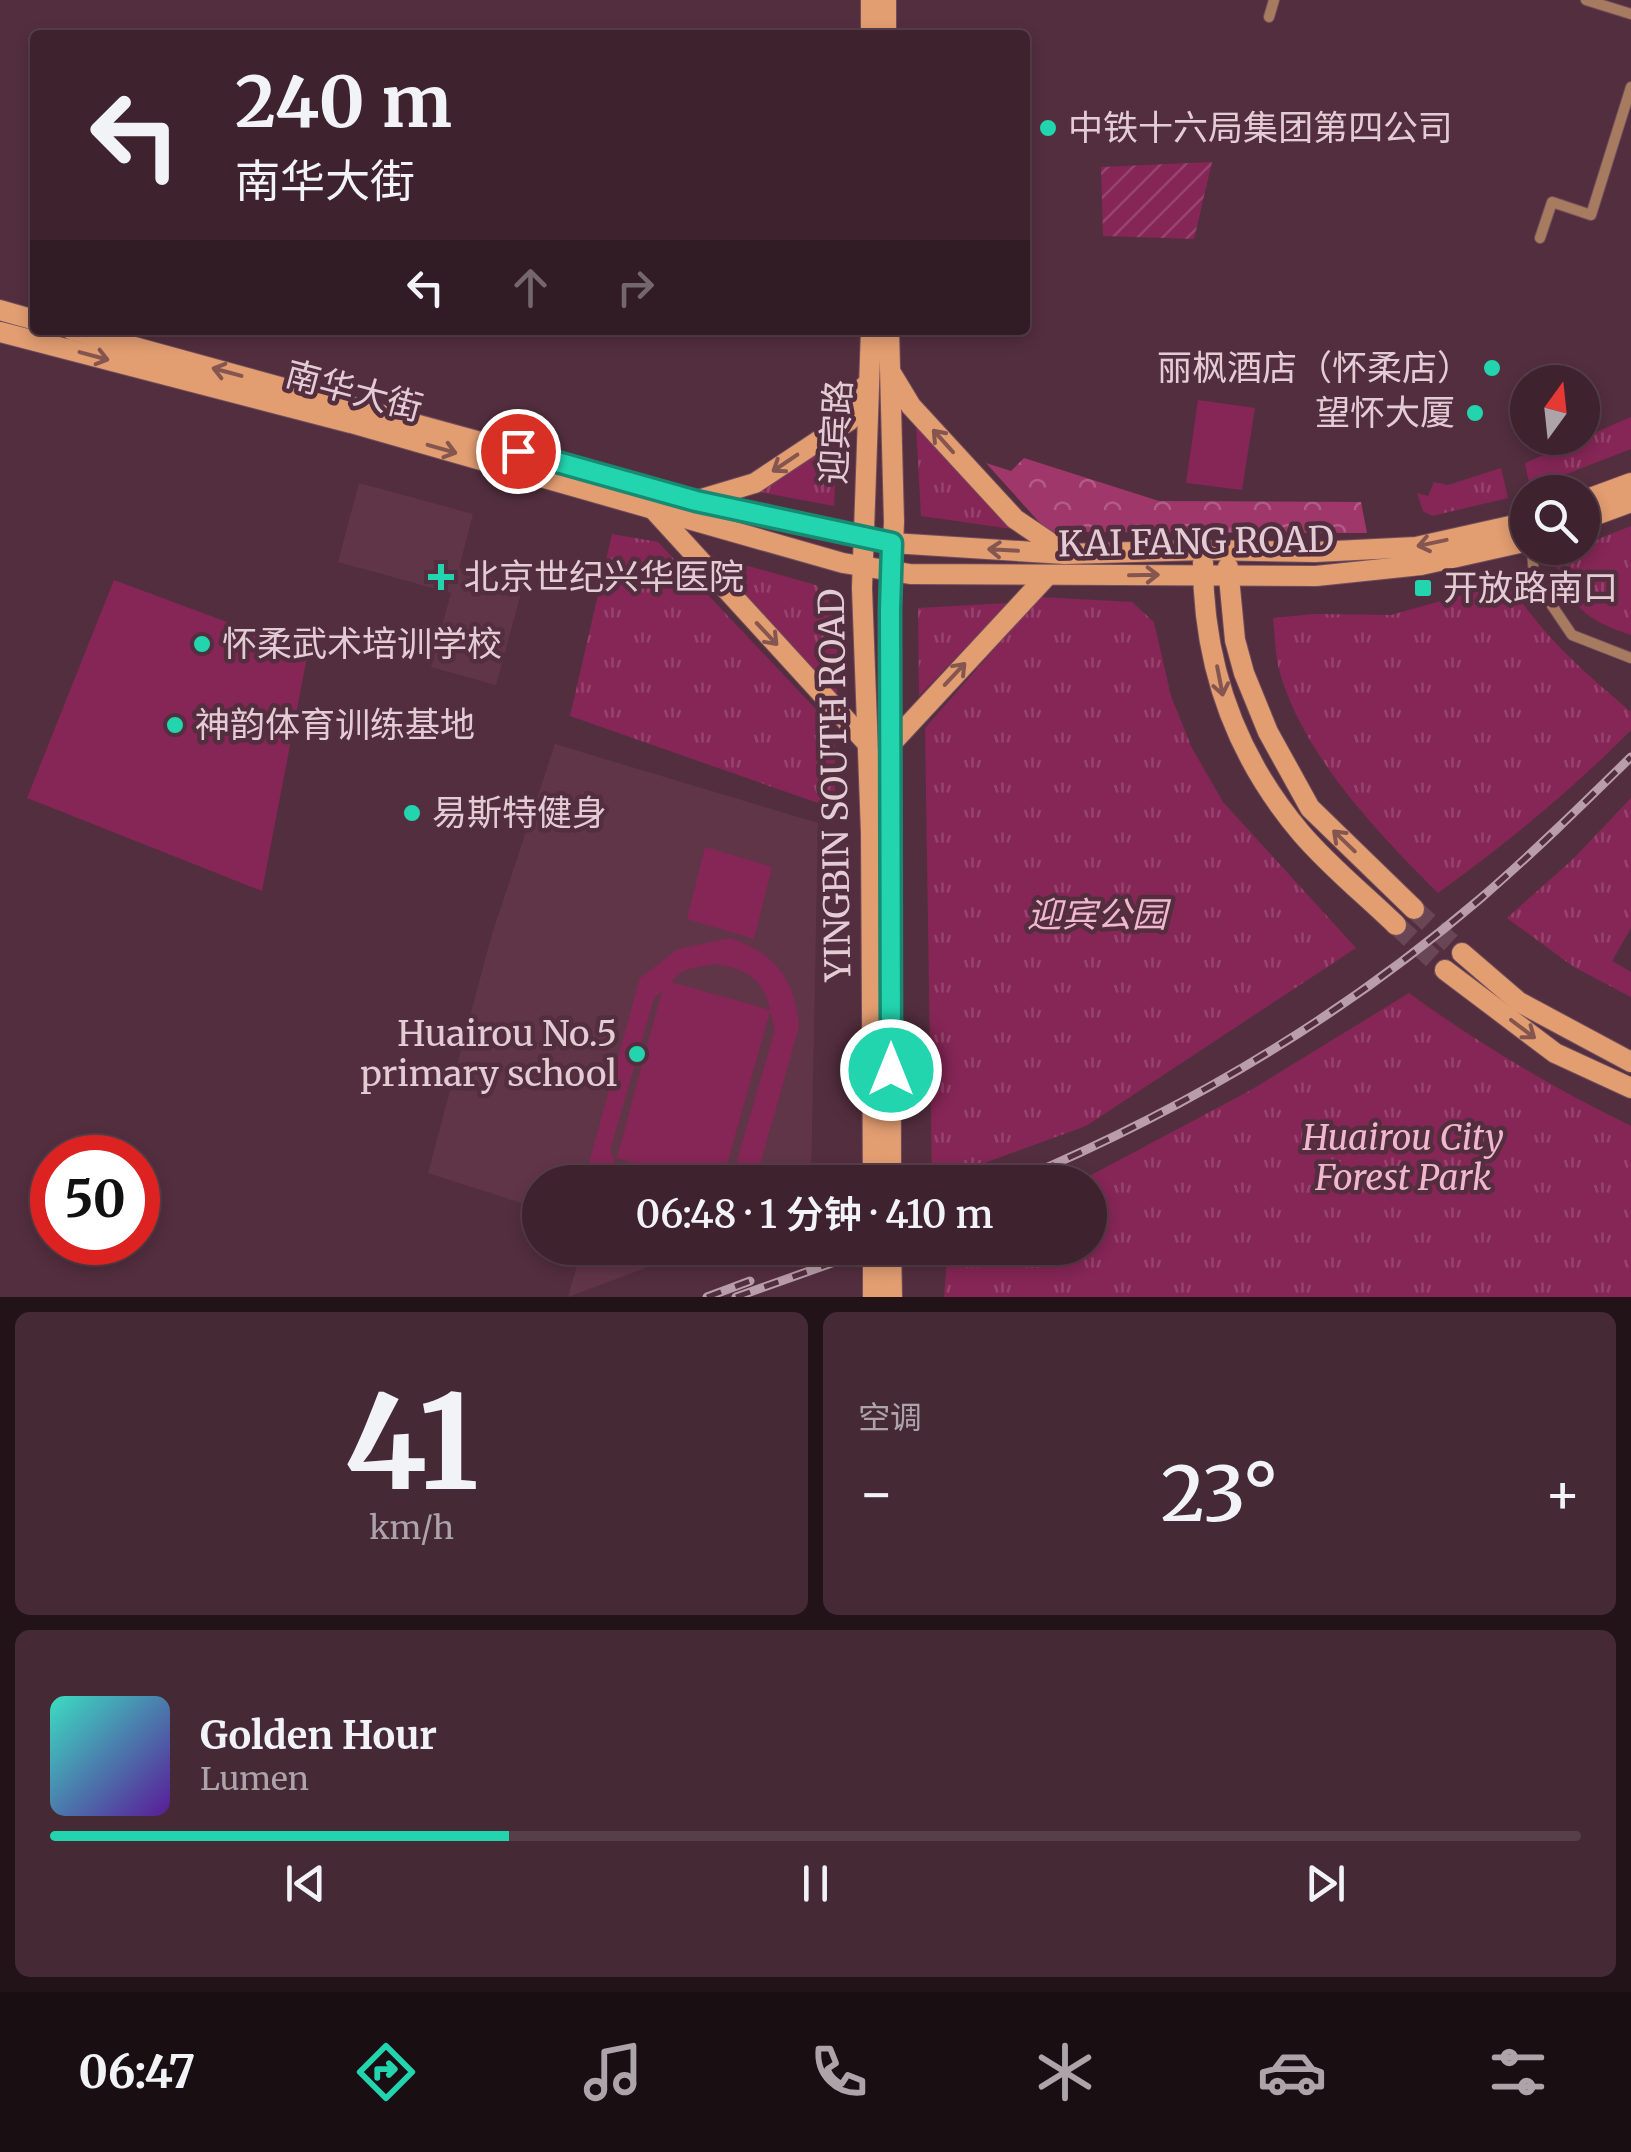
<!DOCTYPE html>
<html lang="zh">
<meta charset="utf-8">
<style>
body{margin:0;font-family:Merriweather,"Noto Sans SC",serif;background:#452a36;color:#f1f3f6;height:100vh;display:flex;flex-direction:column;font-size:38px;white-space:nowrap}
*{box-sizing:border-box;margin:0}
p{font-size:32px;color:#ada4aa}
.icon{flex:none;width:55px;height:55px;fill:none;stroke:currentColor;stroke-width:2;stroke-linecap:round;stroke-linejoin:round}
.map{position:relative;height:1297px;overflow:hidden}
.side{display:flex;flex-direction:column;gap:15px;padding:15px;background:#221319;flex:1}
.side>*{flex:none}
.guide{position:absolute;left:30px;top:30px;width:1000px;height:305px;border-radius:10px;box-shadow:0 5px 15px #0003,0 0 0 2px #573f4a;background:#3e222e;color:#f1f3f6;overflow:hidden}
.needle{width:65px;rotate:15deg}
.fabs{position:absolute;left:1510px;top:365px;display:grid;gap:20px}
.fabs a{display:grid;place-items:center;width:90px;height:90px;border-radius:50%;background:#3e222e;box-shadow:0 5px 15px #0003,0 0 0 2px #573f4a;font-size:50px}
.speed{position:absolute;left:30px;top:1135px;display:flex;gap:20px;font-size:50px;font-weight:700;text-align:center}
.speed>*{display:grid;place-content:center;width:130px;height:130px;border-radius:50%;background:#3e222e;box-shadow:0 5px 15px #0003,0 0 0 2px #573f4a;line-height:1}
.speed .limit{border:15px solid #d22;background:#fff;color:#111}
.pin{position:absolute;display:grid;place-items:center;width:85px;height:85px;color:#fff;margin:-42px;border:5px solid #fff;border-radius:50%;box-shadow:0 2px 10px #0007}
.me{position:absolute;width:110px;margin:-55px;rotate:0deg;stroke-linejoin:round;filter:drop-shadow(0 0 8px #0008)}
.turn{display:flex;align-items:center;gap:35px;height:210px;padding:0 40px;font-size:45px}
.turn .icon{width:130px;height:130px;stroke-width:2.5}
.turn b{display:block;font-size:70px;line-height:85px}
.lanes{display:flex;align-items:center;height:95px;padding:0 40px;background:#0003;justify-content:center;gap:50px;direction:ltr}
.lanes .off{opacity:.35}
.big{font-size:75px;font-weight:600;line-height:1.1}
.side .tile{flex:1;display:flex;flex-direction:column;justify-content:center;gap:15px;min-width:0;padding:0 35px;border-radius:15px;background:#452a36}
.side .dial{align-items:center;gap:0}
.dial b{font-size:130px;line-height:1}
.song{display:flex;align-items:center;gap:30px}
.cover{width:120px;height:120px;border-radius:15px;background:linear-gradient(135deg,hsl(170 70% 55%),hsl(270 70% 35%))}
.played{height:10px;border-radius:5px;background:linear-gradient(90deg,#23d5af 30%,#573f4a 30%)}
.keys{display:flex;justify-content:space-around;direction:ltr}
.heat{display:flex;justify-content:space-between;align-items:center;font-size:55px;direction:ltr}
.side .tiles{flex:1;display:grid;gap:15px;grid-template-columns:1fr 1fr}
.tile:last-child{grid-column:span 2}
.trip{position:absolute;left:522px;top:1165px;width:585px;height:100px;border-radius:50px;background:#3e222e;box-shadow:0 5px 15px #0003,0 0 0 2px #573f4a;font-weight:600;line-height:100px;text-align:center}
.dock{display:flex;height:160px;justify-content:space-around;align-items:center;background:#190e12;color:#ada4aa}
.dock .icon{width:70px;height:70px}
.dock .active{color:#23d5af}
.dock b{font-size:45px;color:#f1f3f6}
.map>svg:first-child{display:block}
.built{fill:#613548}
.grass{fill:url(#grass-tufts)}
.forest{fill:url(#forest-crowns)}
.garden{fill:url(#garden-furrows)}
.pitch{fill:#852656;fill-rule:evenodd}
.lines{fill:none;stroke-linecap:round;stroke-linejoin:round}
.secondary-tunnel{stroke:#694655;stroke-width:20;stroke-dasharray:20 10;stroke-linecap:butt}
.street-casing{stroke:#704e5c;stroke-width:12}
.secondary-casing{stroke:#704e5c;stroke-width:22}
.street{stroke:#a67b5f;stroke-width:10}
.secondary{stroke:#e29d71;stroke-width:20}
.rail-casing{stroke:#b99da8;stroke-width:9}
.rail{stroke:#532e3e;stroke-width:5;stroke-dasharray:15;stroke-linecap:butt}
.oneway{stroke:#855550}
.route-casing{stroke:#178a72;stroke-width:25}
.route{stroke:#23d5af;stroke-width:18}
.poi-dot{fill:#23d5af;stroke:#532e3e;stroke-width:4}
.labels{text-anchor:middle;stroke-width:9;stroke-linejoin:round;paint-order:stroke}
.poi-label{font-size:35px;fill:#e4ccd5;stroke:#532e3e;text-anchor:start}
.street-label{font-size:35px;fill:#e4ccd5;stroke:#532e3e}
.park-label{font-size:35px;font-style:italic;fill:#f0b7cd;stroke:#532e3e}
</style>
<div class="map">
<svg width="1631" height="1297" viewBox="0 0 1631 1297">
<defs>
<pattern id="grass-tufts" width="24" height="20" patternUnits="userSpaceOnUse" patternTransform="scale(2.5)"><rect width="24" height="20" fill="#852656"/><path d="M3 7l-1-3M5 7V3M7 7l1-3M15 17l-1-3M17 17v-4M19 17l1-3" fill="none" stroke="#96446d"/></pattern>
<pattern id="forest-crowns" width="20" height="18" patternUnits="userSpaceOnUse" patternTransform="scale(2.5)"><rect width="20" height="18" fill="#a0376b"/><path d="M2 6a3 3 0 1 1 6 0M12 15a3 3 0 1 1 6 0" fill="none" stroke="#b15c86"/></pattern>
<pattern id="garden-furrows" width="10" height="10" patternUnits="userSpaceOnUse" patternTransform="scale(2.5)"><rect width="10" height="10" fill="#852656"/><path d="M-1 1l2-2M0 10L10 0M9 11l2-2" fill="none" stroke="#96446d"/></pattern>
</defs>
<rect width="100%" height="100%" fill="#532e3e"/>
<g class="built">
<path d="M 359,483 L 473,514 L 459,568 L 523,586 L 496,685 L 431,667 L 451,593 L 338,562 Z"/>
<path d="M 555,744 L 818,823 L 811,1182 L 540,1182 L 540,1209 L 428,1173 L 492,934 Z"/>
<path d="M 582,1248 L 699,1248 L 568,1297 Z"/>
</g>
<g class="grass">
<path d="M 1631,417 L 1631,449 L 1530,488 L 1525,463 Z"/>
<path d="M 916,424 L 1012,529 L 921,516 Z"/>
<path d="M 838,433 L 834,506 L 749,490 Z"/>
<path d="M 1501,468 L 1508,498 L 1432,516 L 1423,511 L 1417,493 L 1428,496 L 1434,482 L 1448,485 Z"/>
<path d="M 1631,526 L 1631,635 C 1580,618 1572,605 1552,557 L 1582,548 L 1583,545 Z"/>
<path d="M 612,534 L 658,542 L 829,723 L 835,747 L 835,809 L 570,716 Z"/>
<path d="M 702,553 L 816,585 L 837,611 L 837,696 Z"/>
<path d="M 1508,582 C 1546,640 1580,668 1631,712 L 1631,730 C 1571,791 1507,843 1438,893 C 1378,833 1304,756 1280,673 C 1275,656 1275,636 1273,618 L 1313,614 L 1391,615 Z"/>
<path d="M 1040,597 L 1132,602 L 1154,622 L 1171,696 L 1192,748 L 1223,802 L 1356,948 L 1086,1126 L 932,1182 L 925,728 Z"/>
<path d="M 1008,603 L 919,696 L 918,608 Z"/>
<path d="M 1631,798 L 1631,928 L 1612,961 L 1631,972 L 1631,997 L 1574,967 L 1507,918 L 1572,860 Z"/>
<path d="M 1409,993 C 1479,1044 1553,1088 1631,1126 L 1631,1297 L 944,1297 L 948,1249 L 951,1248 L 1090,1248 L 1090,1182 L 1078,1182 L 1251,1090 Z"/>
</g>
<path class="forest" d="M 1024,458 L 1159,501 L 1361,502 L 1367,533 L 1048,532 L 986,463 L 1011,471 Z"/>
<path class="garden" d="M 1212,162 L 1194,239 L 1103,236 L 1101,167 Z"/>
<g class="pitch">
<path d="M 1198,400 L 1255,408 L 1242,490 L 1186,483 Z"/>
<path d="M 114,580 L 308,652 L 262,891 L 27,798 Z"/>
<path d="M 705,847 L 772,867 L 754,939 L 687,919 Z"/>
<path d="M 730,938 C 776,954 795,979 799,1027 L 755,1182 L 731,1182 L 775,1030 L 770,1011 L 722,1182 L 705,1182 L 617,1158 L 662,991 L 654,998 L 610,1150 L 623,1182 L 584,1181 L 640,978 L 678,949 ZM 714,964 C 743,967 765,979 770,1010 L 671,982 L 684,970 Z"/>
</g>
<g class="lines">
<g class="secondary-tunnel">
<path d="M 1414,909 L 1462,953"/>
<path d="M 1396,925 L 1445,970"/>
</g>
<g class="street-casing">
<g id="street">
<path d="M 1586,0 L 1631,14"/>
<path d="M 1269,17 L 1274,0"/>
<path d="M 1540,238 L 1552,202 L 1591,215 L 1631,87"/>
<path d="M 1532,548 L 1534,579 L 1572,635 L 1631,658"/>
</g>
</g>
<g class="secondary-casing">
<g id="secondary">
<path d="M 871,0 L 871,35"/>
<path d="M 886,0 L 886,35"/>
<path d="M 0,310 L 35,320"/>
<path d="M 72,330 L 696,501 L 892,543 L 1065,554 L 1203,550 L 1315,552 L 1416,547 L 1528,522"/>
<path d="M 871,330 L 862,588 L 871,833 L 873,1182"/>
<path d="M 889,330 L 894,522 L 890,610 L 891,1182"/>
<path d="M 0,332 L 351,423 L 843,563 L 910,574 L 1316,576 L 1421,565 L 1528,541"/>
<path d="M 891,373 L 911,406 L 1015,519 L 1064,552"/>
<path d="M 698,500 L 755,483 L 850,420 L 865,386"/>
<path d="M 1582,501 L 1631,483"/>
<path d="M 654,510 L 867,743"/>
<path d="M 1582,520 L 1631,502"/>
<path d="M 1203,562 C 1203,664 1235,755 1301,833 C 1329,866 1365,895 1396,925"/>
<path d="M 1228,567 L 1235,640 L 1244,673 L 1268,732 L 1310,808 L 1414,909"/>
<path d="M 889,746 L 1046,577"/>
<path d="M 1462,953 L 1519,1002 L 1631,1062"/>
<path d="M 1445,970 L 1555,1053 L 1631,1088"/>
<path d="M 873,1248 L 873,1297"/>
<path d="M 891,1248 L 892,1297"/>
</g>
</g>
<use href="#street" class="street"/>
<use href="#secondary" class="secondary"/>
<g class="rail-casing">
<g id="rail">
<path d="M 1013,1182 C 1181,1112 1342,1017 1481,898 C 1533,853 1582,805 1631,757"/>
<path d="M 707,1297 L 750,1281"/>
<path d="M 736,1297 L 874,1248"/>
</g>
</g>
<use href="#rail" class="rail"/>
</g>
<defs><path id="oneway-shaft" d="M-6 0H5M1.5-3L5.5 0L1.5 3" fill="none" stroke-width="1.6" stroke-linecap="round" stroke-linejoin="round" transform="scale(2.5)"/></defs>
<g class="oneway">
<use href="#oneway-shaft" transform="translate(94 356) rotate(15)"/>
<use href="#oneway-shaft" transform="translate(227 372) rotate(-165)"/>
<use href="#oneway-shaft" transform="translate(943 441) rotate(-132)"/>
<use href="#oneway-shaft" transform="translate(442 449) rotate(16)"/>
<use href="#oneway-shaft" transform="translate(785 463) rotate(146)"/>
<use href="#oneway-shaft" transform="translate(1432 543) rotate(168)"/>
<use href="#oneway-shaft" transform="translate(1003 550) rotate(-177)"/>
<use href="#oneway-shaft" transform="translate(1144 575) rotate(-1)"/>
<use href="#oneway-shaft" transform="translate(767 634) rotate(47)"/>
<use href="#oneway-shaft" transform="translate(955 674) rotate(-47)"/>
<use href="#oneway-shaft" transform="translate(1220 681) rotate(79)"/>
<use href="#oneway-shaft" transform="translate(1344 841) rotate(-136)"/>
<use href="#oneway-shaft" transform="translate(1523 1029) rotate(37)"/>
</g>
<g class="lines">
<g class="route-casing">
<path id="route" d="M 518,451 L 696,501 L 892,543 L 890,610 L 891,1070"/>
</g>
<use href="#route" class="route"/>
</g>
<g class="poi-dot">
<circle cx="1048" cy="128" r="10"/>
<circle cx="1492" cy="368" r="10"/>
<circle cx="1475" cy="413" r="10"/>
<path d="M436 562h10v10h10v10h-10v10h-10v-10h-10v-10h10z"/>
<rect x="1413" y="578" width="20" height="20" rx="5"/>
<circle cx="202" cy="644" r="10"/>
<circle cx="175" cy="725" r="10"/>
<circle cx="412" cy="813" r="10"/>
<circle cx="637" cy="1054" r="10"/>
</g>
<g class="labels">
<g class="poi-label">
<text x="1068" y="140">中铁十六局集团第四公司</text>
<text x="1472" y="380" text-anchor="end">丽枫酒店（怀柔店）</text>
<text x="1455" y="425" text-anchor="end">望怀大厦</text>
<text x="464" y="589">北京世纪兴华医院</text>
<text x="1443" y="600">开放路南口</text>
<text x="222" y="656">怀柔武术培训学校</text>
<text x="195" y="737">神韵体育训练基地</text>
<text x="432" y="825">易斯特健身</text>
<text x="617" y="1046" text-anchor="end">Huairou No.5<tspan x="617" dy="40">primary school</tspan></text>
</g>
<g class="street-label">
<text transform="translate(354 391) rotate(15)" y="12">南华大街</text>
<text transform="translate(836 432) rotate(-87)" y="12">迎宾路</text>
<text transform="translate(1196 542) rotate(-1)" y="12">KAI FANG ROAD</text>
<text transform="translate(835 785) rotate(-91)" y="12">YINGBIN SOUTH ROAD</text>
</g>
<g class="park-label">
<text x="1097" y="927">迎宾公园</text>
<text x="1403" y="1150">Huairou City<tspan x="1403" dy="40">Forest Park</tspan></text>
</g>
</g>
</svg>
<div class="fabs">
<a><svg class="needle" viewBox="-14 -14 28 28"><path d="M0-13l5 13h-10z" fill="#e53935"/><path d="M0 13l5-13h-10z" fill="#ada4aa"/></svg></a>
<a><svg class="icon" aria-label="search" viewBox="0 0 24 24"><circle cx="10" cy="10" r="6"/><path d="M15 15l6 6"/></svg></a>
</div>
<div class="speed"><div class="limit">50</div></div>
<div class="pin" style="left:518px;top:451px;background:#d93025"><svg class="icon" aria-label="arrive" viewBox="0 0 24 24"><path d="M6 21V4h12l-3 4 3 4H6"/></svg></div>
<svg class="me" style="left:891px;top:1070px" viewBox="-20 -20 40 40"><circle r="17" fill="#23d5af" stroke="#fff" stroke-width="3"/><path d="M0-11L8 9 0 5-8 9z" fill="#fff"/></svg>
<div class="trip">06:48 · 1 分钟 · 410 m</div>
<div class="guide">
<div class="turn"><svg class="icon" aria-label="left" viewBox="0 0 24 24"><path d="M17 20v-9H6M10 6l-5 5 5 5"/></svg><div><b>240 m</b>南华大街</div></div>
<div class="lanes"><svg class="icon" aria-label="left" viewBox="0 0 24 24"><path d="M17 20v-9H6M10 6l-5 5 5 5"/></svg><svg class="icon off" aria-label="ahead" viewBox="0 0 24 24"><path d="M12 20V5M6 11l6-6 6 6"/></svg><svg class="icon off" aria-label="right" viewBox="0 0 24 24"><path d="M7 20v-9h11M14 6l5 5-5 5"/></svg></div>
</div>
</div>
<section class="side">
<div class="tiles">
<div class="tile dial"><b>41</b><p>km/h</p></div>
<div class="tile"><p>空调</p>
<div class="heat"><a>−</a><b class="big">23°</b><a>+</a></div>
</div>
<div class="tile">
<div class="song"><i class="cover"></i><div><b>Golden Hour</b><p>Lumen</p></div></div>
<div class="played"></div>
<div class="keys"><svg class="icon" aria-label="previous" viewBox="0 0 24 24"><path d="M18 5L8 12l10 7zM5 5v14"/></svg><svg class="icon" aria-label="pause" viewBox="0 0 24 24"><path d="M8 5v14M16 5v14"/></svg><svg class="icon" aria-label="next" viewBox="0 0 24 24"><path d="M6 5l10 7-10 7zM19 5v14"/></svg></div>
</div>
</div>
</section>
<nav class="dock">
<b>06:47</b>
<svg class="icon active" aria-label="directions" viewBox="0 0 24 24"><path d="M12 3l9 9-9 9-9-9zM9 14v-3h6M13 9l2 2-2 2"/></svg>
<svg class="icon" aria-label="music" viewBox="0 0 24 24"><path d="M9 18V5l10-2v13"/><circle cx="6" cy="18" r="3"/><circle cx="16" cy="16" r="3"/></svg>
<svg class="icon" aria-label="phone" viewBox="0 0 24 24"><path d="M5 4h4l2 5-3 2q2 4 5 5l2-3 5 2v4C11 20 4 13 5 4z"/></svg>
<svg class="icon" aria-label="climate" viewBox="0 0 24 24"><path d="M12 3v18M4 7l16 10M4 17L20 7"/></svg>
<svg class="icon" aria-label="car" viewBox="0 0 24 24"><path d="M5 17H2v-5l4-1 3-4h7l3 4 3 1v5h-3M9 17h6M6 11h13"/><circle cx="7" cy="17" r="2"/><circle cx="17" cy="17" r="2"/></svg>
<svg class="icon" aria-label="filters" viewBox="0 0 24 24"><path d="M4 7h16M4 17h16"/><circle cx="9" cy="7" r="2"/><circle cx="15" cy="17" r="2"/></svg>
</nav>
